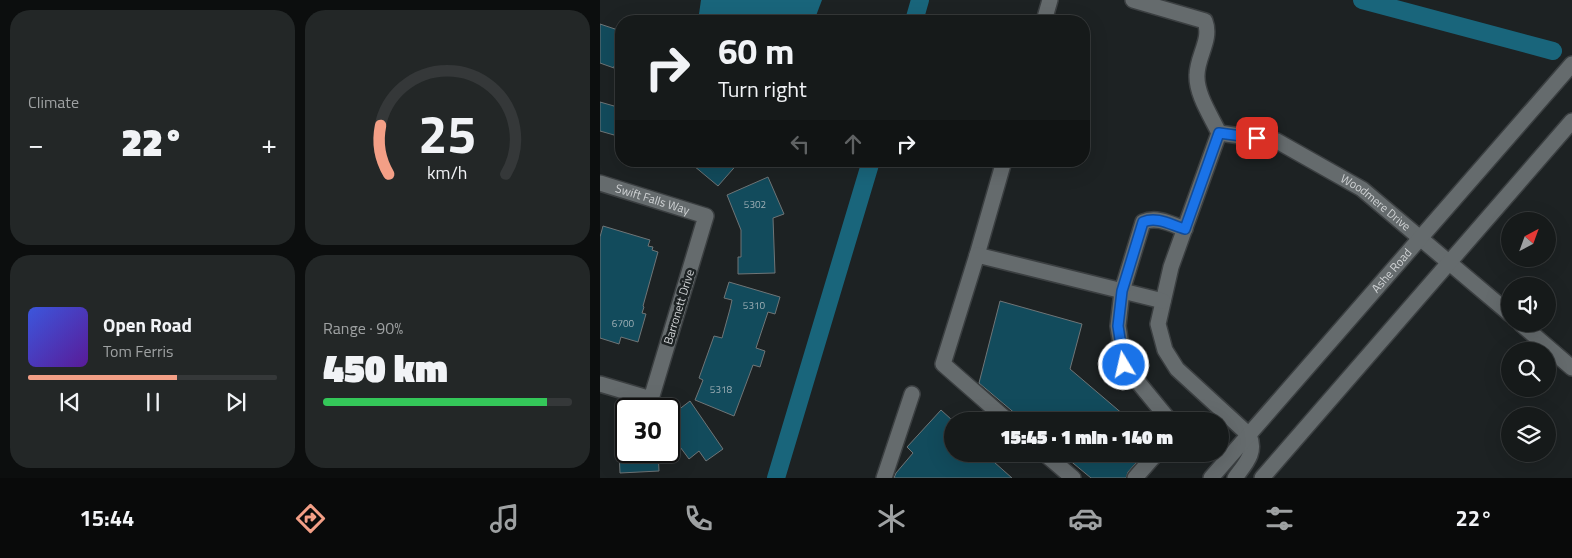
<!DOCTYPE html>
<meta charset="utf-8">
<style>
body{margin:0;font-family:"Titillium Web",sans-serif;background:#232727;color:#f1f3f6;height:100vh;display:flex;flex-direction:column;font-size:19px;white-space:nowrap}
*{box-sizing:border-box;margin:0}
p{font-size:16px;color:#9ea1a2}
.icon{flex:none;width:28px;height:28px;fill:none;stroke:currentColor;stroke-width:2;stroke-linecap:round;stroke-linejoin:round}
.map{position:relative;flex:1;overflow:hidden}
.side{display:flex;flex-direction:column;gap:10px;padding:10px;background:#0c0e0e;width:600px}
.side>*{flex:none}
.hud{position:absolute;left:15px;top:15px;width:475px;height:152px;border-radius:20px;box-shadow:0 5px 20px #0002,0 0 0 1px #353839;background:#161a1a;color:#f1f3f6;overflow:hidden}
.needle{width:32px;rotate:41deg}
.tools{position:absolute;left:901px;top:212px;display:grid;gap:10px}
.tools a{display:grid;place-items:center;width:55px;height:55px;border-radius:50%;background:#161a1a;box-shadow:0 5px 20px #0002,0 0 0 1px #353839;font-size:25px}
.speed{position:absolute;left:15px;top:398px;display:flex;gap:10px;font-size:25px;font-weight:700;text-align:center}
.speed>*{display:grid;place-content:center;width:65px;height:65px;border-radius:50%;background:#161a1a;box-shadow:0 5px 20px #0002,0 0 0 1px #353839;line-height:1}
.speed .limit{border:2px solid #111;border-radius:8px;background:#fff;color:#111}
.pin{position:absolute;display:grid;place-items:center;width:42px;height:42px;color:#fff;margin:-21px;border-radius:10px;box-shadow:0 2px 8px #0006}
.me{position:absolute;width:55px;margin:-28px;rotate:351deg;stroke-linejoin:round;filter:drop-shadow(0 0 4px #0008)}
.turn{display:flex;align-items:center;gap:18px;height:105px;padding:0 20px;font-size:22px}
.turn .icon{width:65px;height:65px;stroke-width:2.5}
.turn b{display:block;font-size:35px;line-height:42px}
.lanes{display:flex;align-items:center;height:48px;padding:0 20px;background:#0003;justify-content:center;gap:25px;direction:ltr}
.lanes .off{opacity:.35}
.big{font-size:38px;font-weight:800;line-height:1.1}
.side .widget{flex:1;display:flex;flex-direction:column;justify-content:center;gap:8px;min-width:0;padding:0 18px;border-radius:20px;background:#232727}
.side .dial{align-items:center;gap:0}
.dial svg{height:130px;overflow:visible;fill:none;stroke:#353839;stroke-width:7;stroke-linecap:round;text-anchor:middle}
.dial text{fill:#f1f3f6;stroke:none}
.song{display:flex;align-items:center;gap:15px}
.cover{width:60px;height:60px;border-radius:8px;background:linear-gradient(135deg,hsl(230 70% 55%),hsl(270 70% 35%))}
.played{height:5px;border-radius:2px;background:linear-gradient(90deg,#f39f86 60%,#353839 60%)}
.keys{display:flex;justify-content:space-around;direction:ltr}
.heat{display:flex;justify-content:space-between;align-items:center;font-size:28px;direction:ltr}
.charge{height:8px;border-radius:4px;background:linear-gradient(90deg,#34c759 90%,#353839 0)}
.side .tiles{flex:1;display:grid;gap:10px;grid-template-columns:repeat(2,1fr)}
.trip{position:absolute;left:344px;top:412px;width:285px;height:50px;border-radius:25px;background:#161a1a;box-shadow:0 5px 20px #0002,0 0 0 1px #353839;font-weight:800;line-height:50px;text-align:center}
.dock{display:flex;height:80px;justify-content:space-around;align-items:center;background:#090a0a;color:#9ea1a2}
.dock .icon{width:35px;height:35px}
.dock .on{color:#f39f86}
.dock b{font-size:22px;color:#f1f3f6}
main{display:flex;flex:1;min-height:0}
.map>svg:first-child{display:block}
.water{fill:#19657b}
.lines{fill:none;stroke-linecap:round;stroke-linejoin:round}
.canal{stroke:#19657b;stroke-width:18}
.building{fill:#124b5c;stroke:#6f7577}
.minor-casing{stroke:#3b3f41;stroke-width:18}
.minor{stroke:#656b6d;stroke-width:15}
.route-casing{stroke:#114b97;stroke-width:12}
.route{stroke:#1a73e8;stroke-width:9}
.labels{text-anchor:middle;stroke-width:5;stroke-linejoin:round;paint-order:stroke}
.number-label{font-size:10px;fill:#a0b0b6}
.street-label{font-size:12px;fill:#cfd2d4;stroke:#1d2223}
</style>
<main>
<section class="side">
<div class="tiles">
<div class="widget"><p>Climate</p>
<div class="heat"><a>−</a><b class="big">22°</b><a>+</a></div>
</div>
<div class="widget dial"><svg viewBox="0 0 100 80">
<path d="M14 69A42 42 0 1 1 86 69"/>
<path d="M14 69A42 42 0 0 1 9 39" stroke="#f39f86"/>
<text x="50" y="56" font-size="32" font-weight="700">25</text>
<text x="50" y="72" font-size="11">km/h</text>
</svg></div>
<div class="widget">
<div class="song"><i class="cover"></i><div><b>Open Road</b><p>Tom Ferris</p></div></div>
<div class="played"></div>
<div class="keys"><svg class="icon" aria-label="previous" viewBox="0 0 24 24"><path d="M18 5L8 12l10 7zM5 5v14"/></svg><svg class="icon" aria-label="pause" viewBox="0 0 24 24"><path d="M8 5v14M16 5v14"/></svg><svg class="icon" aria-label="next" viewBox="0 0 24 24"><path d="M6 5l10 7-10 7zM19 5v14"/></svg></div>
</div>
<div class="widget"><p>Range · 90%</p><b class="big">450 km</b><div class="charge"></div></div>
</div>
</section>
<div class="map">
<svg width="972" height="478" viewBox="0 0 972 478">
<rect width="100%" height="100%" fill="#1d2223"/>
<path class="water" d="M 101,0 L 222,0 L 214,21 L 98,21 Z"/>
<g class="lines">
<g class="canal">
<path d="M 762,0 L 953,51"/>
<path d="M 314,21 L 320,0"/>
<path d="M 176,478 L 271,161"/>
</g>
</g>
<g class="building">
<path d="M 0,24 L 21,31 L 21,68 L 14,66 L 14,68 L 0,63 Z"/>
<path d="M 0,102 L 21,108 L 21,137 L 0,131 Z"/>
<path d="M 88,161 L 140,161 L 118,186 Z"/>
<path d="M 168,177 L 184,214 L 173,218 L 175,273 L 138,274 L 138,257 L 141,257 L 141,230 L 127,195 Z"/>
<path d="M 3,226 L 50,240 L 48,246 L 53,247 L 52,250 L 58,252 L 43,306 L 44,307 L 42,313 L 46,314 L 38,342 L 21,337 L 19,344 L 0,338 L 0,237 Z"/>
<path d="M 129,282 L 180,297 L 175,314 L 168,312 L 156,348 L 165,351 L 160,367 L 153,365 L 134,416 L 95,400 L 103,380 L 99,378 L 114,336 L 122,338 L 130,309 L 132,300 L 124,298 Z"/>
<path d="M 400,301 L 482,324 L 470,369 L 531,421 L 424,421 L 379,383 Z"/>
<path d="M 90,401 L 123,449 L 106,461 L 99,451 L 89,459 L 69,432 L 69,417 Z"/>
<path d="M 341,410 L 352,420 L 352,454 L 385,454 L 412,478 L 294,478 L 296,473 L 313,453 L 307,447 Z"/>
<path d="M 19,451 L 58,451 L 59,471 L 20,473 Z"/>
<path d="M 462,454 L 544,454 L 528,472 L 526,478 L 491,478 Z"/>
</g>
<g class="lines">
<g class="minor-casing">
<g id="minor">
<path d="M 533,0 L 605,21 C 612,40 597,56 597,75 C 596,94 611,116 619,133 L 571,267 L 558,324 L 565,350 L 577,369 L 649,435 C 657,453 645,464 635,478"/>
<path d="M 444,21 L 450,0"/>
<path id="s1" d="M 619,133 L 677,141 L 762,189 L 910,314"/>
<path id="s2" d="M 0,183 L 106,216 L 51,399 L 0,384"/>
<path d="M 377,255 L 404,161"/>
<path d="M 921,324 L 972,368"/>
<path d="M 408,421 L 343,364 L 377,255 L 563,301"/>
<path d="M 570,421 L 524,365 L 518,326 L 522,291 L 543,222 C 557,216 571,224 585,229"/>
<path d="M 445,454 L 473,478"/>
<path d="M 284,478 L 312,394"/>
<path d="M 535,478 L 556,454"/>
<path id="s3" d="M 611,478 L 972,64"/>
<path d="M 662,478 L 972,121"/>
</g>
</g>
<use href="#minor" class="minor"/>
</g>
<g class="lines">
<g class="route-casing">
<path id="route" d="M 524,365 L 518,326 L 522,291 L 543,222 C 557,216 571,225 585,229 L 619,133 L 657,138"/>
</g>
<use href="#route" class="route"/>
</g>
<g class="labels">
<g class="number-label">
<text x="155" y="208">5302</text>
<text x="154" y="309">5310</text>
<text x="23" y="327">6700</text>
<text x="121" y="393">5318</text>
</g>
<g class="street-label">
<text dy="4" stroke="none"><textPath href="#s2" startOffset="55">Swift Falls Way</textPath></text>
<text dy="4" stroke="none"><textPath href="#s1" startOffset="175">Woodmere Drive</textPath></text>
<text dy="4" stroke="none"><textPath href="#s3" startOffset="275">Ashe Road</textPath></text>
<text transform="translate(79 307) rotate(-73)" y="4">Barronett Drive</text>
</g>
</g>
</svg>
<div class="tools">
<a><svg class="needle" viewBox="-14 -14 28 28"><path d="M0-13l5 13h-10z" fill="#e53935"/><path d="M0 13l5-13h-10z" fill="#9ea1a2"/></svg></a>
<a><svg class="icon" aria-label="sound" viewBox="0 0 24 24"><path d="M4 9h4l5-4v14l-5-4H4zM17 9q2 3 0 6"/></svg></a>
<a><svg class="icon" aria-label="search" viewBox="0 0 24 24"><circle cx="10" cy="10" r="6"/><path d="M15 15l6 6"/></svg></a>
<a><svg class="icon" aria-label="layers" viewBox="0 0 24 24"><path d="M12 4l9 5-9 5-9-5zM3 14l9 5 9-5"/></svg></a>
</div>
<div class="speed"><div class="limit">30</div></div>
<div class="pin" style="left:657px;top:138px;background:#d93025"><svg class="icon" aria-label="arrive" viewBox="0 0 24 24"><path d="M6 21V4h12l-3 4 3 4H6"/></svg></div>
<svg class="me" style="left:524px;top:365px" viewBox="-20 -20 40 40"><circle r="17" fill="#1a73e8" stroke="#fff" stroke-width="3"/><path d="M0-11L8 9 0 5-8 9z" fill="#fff"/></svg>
<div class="trip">15:45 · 1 min · 140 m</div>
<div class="hud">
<div class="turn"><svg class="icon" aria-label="right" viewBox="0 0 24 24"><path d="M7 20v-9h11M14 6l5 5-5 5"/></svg><div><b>60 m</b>Turn right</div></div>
<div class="lanes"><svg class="icon off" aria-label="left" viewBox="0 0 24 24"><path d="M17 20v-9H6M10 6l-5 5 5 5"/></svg><svg class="icon off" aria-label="ahead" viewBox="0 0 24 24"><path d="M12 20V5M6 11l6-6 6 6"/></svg><svg class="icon" aria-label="right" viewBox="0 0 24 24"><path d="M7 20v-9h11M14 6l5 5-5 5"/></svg></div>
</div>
</div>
</main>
<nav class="dock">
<b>15:44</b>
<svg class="icon on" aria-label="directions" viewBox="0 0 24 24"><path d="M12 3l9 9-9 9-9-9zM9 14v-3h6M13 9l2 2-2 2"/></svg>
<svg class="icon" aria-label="music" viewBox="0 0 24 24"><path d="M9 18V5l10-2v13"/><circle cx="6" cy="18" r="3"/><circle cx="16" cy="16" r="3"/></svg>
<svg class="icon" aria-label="phone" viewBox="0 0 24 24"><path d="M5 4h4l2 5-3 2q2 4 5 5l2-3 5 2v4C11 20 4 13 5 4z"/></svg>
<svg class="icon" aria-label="climate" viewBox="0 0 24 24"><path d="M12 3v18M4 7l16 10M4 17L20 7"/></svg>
<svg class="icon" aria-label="car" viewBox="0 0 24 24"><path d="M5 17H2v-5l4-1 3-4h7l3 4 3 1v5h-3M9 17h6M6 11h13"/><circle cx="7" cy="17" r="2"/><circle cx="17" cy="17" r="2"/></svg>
<svg class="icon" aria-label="filters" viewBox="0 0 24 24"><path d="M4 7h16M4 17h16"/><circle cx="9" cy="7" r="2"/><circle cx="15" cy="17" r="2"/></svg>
<b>22°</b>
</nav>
